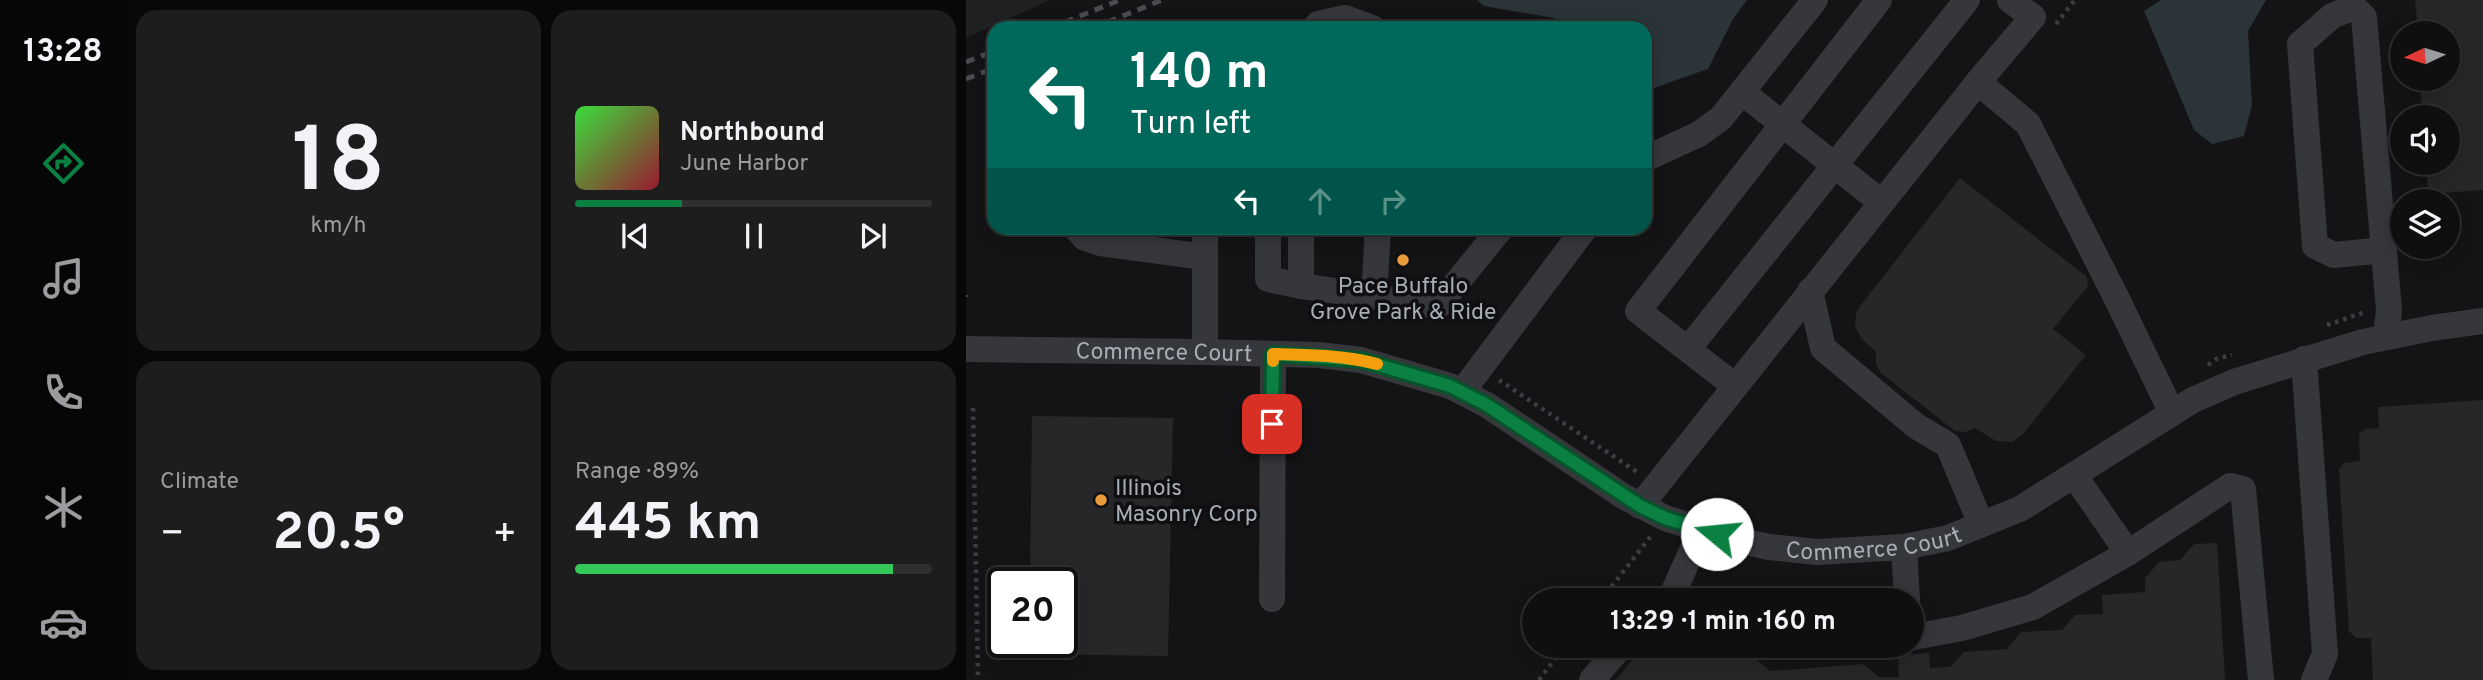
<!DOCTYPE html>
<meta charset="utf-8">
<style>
body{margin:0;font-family:Overpass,sans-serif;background:#1d1d1e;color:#f1f3f6;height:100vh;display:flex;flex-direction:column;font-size:26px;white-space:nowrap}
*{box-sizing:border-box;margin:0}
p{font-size:23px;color:#9b9c9f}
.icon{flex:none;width:38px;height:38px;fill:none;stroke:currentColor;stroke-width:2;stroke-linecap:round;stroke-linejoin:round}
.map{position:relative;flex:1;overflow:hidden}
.details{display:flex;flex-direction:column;gap:10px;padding:10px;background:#080809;width:840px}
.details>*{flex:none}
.banner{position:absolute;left:21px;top:21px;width:665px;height:214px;border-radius:21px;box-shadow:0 4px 18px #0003,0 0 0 2px #2f2f30;background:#00695c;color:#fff;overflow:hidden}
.needle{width:46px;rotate:266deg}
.controls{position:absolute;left:1424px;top:21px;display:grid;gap:14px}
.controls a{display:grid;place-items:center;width:70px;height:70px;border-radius:50%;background:#0f0f10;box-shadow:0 4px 18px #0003,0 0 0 2px #2f2f30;font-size:35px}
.speed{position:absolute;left:21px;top:567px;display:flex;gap:14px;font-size:35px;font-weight:700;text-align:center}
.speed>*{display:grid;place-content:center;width:91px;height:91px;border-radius:50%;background:#0f0f10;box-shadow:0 4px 18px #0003,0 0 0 2px #2f2f30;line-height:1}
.speed .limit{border:4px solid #111;border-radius:10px;background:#fff;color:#111}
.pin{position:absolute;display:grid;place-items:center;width:60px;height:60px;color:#fff;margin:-30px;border-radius:14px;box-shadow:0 4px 10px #0006}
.me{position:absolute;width:77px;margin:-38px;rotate:287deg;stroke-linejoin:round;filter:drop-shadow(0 0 5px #0008)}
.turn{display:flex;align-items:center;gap:24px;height:147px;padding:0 28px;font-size:32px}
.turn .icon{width:91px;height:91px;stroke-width:2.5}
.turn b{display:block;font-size:49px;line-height:60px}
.lanes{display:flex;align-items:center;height:66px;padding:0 28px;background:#0003;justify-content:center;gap:35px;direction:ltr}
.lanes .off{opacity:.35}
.big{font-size:52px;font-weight:700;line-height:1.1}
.details .card{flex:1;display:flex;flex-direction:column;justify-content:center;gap:10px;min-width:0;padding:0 24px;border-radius:21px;background:#1d1d1e}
.details .dial{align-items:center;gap:0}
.dial b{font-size:91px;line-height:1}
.song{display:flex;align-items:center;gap:21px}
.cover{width:84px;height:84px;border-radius:10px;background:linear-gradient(135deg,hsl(120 70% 55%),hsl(350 70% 35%))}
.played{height:7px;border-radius:4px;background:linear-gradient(90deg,#0b8043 30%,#2f2f30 30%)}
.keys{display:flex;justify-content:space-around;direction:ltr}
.heat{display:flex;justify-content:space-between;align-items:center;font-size:38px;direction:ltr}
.charge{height:10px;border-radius:5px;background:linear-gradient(90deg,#34c759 89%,#2f2f30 0)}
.details .tiles{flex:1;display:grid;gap:10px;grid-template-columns:repeat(2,1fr)}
.trip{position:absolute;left:556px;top:588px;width:402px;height:70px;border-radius:35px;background:#0f0f10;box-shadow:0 4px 18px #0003,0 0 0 2px #2f2f30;font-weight:700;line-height:70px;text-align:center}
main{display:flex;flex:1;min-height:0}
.tab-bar{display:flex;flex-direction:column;width:126px;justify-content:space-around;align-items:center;background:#060606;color:#9b9c9f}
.tab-bar .icon{width:49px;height:49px}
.tab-bar .current{color:#0b8043}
.tab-bar b{font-size:32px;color:#f1f3f6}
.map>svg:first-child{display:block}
.built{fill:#202123}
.water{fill:#2b3439}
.building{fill:#27272a}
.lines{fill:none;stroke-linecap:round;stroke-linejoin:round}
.path{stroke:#3b3e42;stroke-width:4.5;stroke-dasharray:3.5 5;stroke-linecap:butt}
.minor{stroke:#35373b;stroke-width:26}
.rail{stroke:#494b50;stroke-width:5;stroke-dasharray:9 7;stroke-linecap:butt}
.route-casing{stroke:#07532c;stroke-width:18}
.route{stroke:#0b8043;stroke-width:12}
.slow{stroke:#f59e0b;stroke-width:12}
.poi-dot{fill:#e89b3a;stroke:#0f0f11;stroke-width:2.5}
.labels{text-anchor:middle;stroke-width:7;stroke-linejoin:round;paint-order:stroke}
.poi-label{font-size:23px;fill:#a7adb5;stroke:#0f0f11}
.street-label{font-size:23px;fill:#a7adb5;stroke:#0f0f11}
</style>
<main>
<nav class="tab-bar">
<b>13:28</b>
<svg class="icon current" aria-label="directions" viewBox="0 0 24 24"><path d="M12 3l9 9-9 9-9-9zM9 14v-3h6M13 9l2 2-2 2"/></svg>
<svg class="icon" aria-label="music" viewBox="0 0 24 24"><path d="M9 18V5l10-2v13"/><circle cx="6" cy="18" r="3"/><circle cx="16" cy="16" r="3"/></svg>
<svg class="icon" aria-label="phone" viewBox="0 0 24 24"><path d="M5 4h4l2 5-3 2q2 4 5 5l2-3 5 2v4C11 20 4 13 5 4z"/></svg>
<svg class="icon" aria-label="climate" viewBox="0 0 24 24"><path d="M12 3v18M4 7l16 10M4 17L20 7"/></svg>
<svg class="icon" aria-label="car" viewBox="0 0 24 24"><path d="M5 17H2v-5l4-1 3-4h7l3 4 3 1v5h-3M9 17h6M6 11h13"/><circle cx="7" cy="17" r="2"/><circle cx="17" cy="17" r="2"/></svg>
</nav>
<section class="details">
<div class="tiles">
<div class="card dial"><b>18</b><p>km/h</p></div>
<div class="card">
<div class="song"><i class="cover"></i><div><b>Northbound</b><p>June Harbor</p></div></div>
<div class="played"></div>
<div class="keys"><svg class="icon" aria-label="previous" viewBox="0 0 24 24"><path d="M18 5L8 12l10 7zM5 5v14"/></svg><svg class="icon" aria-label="pause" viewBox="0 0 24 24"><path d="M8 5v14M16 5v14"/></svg><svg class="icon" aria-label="next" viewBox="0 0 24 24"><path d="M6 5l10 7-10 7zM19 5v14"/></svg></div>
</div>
<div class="card"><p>Climate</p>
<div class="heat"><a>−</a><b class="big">20.5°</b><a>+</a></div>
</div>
<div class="card"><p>Range · 89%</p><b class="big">445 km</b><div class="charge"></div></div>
</div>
</section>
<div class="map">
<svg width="1517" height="680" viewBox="0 0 1517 680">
<rect width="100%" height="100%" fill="#141416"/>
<path class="built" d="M 0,0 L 84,0 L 0,38 Z"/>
<g class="water">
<path d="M 511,0 L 781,0 L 767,19 L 742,69 L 679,91 L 679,28 L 595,28 L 588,18 L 518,6 Z"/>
<path d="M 1195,0 L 1300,0 L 1282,31 L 1286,105 L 1278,136 L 1246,144 L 1228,130 L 1178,11 Z"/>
</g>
<g class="building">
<path d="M 1449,0 L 1517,0 L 1517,190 L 1462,194 L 1460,163 L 1482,163 L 1482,117 L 1456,117 L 1454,79 L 1482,79 L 1482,33 L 1439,33 L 1451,19 Z"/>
<path d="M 994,178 L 1121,277 L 1122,286 L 1087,329 L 1120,355 L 1057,434 L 1046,442 L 1030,441 L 1009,428 L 1000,432 L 989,431 L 915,373 L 910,364 L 910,352 L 895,338 L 889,326 L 890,313 L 895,305 Z"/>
<path d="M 1517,400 L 1517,680 L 1407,680 L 1405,638 L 1390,638 L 1383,631 L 1373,469 L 1378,463 L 1394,461 L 1393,434 L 1399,429 L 1413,428 L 1412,407 Z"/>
<path d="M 66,416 L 207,418 L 202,656 L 63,654 L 63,642 L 96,642 L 96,583 L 64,583 Z"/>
<path d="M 1251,543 L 1259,680 L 650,680 L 677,646 L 692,646 L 697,650 L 742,646 L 744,658 L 786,656 L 804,671 L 897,664 L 913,677 L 933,677 L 932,655 L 963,653 L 964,668 L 984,667 L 998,652 L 1041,649 L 1055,632 L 1096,630 L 1109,615 L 1137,614 L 1136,595 L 1179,592 L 1179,578 L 1193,562 L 1214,560 L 1228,544 Z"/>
</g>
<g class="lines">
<g class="path">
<path d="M 1090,24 L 1109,0"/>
<path d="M 0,295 L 0,297"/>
<path d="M 1361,325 L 1399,312"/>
<path d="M 1242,365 L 1250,359 L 1266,355"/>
<path d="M 533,380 L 671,472"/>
<path d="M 7,408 L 12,680"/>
<path d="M 635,600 L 685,536"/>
<path d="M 573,680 L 599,646"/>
</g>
<g class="minor">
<path d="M 1044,0 L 1067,17 L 1012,82 L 1062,124 L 1150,297 L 1206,413"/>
<path d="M 349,28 L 352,24 L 379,18 L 406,28"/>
<path d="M 776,92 L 915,202"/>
<path d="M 679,159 L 733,134 L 755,118 L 849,0"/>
<path d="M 110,228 L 119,238 L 134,243 L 239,257"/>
<path d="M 302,228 L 302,279 L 335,286"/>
<path d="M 335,228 L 335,286 L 472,306 L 535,228"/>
<path d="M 1418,250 L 1368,255 L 1349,246 L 1334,44 L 1366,16 L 1388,7 L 1398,17 L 1423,310 L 1420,337"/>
<path d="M 844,291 L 857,348 L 950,426 L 982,445 L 1015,524"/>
<path d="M 408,297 L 412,228"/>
<path id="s1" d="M 0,349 L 239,352 L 353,355 L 395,360 L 484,386 L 521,405 L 657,496 L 699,518 L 767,539 L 803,547 L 851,552 L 938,547 L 982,538 L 1054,509 L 1227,400 L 1268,382 L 1397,342 L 1466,328 L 1517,321"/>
<path d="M 722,349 L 1001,0"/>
<path d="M 239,352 L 239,228"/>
<path d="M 1338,359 L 1359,654 L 1348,680"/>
<path d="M 769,386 L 672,311 L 913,0"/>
<path d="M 496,392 L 619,228"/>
<path d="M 674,506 L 1012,82"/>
<path d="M 938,547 L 941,600"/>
<path d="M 1162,553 L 1264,486 L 1277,489 L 1295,680"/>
<path d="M 306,599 L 307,354"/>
<path d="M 704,600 L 735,530"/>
<path d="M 947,637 L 996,628 L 1067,607 L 1162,553 L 1108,475"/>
<path d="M 626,680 L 655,646"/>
</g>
<g class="rail">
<path d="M 84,28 L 154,0"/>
<path d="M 127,28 L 196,0"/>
<path d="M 0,62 L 28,51"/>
<path d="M 0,79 L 28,68"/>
</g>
</g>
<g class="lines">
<g class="route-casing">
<path id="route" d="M 306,424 L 307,354 L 395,360 L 484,386 L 521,405 L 674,506 L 699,518 L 751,534"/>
</g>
<use href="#route" class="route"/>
<path class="slow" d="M 307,361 L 307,354 C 342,355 378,355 411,364"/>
</g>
<g class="poi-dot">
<circle cx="437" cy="260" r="7"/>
<circle cx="135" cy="500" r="7"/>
</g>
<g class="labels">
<g class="poi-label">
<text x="437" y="293">Pace Buffalo<tspan x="437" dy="26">Grove Park &amp; Ride</tspan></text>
<text x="149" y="495" text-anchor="start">Illinois<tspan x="149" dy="26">Masonry Corp</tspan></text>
</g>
<g class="street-label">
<text dy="8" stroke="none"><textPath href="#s1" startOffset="198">Commerce Court</textPath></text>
<text dy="8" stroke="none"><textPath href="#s1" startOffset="954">Commerce Court</textPath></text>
</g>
</g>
</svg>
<div class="controls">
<a><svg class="needle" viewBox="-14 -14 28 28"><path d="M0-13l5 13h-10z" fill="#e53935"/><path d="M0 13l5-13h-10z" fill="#9b9c9f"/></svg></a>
<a><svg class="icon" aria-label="sound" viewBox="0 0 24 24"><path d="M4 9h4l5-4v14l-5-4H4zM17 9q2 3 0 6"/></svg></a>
<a><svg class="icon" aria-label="layers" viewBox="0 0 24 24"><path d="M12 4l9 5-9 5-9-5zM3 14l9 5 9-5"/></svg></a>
</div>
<div class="speed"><div class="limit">20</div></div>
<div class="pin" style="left:306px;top:424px;background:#d93025"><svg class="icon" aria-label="arrive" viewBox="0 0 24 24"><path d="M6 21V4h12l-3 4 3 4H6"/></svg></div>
<svg class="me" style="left:751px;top:534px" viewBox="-20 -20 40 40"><circle r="19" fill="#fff"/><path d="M0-13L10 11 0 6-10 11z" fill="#0b8043"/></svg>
<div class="trip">13:29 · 1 min · 160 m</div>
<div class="banner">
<div class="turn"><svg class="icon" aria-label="left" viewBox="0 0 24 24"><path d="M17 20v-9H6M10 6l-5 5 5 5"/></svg><div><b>140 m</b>Turn left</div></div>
<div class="lanes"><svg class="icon" aria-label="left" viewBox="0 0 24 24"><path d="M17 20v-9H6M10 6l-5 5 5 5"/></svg><svg class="icon off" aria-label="ahead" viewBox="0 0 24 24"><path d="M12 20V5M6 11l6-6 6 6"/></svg><svg class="icon off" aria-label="right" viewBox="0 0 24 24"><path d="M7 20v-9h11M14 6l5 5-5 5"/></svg></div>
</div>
</div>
</main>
